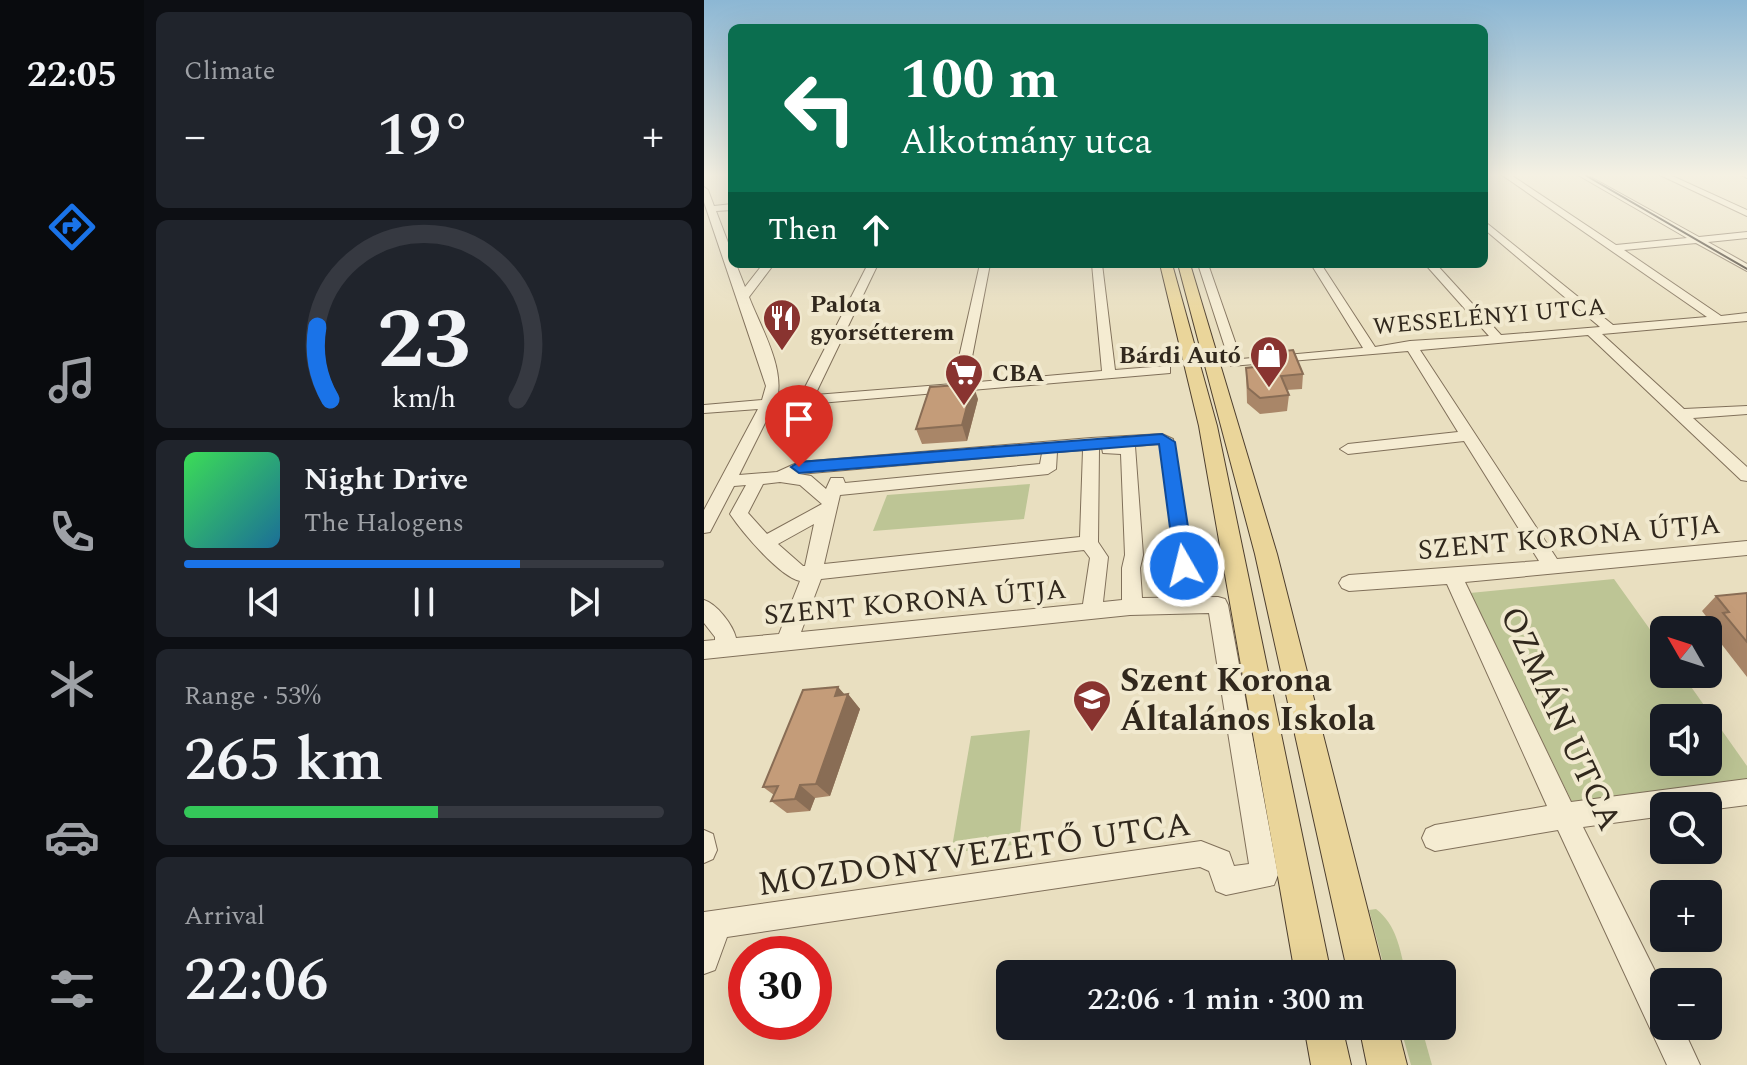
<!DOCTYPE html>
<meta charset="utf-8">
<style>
body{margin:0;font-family:Spectral,serif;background:#20242c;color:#f1f3f6;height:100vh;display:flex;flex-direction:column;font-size:30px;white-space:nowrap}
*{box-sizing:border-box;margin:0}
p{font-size:26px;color:#9ea1a6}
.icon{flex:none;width:44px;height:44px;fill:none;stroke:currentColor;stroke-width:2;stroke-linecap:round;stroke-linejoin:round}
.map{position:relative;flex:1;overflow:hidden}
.details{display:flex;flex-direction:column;gap:12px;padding:12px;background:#0d0f14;width:560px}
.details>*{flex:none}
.banner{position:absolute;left:24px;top:24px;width:760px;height:244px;border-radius:12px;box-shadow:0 8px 32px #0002;background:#0b6e4f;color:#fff;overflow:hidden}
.needle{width:52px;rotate:309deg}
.buttons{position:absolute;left:946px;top:616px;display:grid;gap:16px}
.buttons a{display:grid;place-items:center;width:72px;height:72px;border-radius:12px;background:#171b24;box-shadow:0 8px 32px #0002;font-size:40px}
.speed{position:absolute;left:24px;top:936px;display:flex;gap:16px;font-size:40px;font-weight:700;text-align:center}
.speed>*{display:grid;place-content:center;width:104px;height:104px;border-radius:50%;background:#171b24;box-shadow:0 8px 32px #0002;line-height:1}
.speed .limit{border:12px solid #d22;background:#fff;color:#111}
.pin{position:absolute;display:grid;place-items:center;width:68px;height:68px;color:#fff;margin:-82px -34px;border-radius:50% 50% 50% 0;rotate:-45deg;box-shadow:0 0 8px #0007}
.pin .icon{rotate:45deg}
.me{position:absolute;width:88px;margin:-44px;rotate:352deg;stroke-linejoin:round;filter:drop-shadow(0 0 6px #0008)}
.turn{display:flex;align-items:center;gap:28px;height:168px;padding:0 40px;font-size:36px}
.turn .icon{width:104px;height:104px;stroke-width:2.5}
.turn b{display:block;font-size:56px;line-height:68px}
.then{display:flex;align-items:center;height:76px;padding:0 40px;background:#0003;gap:16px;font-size:30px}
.big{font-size:60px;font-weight:600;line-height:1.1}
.details .card{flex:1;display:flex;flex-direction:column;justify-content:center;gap:12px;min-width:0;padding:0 28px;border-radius:12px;background:#20242c}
.details .dial{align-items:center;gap:0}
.dial svg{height:208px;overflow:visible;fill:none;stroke:#363941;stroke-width:7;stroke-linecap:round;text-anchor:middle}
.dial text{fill:#f1f3f6;stroke:none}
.song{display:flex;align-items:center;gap:24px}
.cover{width:96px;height:96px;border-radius:12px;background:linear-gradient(135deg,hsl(130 70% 55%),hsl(200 70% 35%))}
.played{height:8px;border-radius:4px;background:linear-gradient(90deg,#1a73e8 70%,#363941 70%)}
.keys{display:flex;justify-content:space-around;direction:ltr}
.heat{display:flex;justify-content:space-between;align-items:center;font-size:44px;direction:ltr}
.charge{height:12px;border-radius:6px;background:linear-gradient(90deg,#34c759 53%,#363941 0)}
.trip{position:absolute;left:292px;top:960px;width:460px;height:80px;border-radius:12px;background:#171b24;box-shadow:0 8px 32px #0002;font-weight:600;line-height:80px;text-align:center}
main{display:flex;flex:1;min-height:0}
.dock{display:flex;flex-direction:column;width:144px;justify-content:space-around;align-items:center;background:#090b0e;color:#9ea1a6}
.dock .icon{width:56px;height:56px}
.dock .active{color:#1a73e8}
.dock b{font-size:36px;color:#f1f3f6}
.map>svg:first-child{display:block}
.green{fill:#bdc595;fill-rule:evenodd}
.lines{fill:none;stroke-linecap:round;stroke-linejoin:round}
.minor-casing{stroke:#80705a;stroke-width:2}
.major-casing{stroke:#4e3f2e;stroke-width:2}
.minor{fill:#f5ecd2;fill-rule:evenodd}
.major{fill:#ead59a;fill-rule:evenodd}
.tram{stroke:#31281d;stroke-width:2}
.wall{fill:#a98668}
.shaded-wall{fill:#896d55}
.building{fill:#c49c79;stroke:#896d55;stroke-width:2}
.route{fill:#1a73e8;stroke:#114b97;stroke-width:2}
.labels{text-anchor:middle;stroke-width:8;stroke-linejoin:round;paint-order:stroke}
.far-poi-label{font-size:24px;font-weight:bold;fill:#31281d;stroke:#f1e9cf;text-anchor:start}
.far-street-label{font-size:24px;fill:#31281d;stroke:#f1e9cf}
.street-label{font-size:28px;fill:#31281d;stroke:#f1e9cf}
.near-poi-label{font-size:34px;font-weight:bold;fill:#31281d;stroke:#f1e9cf;text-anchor:start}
.near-street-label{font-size:34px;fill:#31281d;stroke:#f1e9cf}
</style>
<main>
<nav class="dock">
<b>22:05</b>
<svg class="icon active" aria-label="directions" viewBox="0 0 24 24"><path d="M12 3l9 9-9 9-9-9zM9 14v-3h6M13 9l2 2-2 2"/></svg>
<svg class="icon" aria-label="music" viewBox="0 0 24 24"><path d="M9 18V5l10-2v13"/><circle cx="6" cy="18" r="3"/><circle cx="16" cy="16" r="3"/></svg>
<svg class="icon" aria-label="phone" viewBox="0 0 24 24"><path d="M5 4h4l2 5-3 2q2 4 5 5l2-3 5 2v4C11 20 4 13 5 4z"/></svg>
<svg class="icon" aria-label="climate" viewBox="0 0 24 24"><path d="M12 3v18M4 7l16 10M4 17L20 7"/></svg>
<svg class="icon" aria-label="car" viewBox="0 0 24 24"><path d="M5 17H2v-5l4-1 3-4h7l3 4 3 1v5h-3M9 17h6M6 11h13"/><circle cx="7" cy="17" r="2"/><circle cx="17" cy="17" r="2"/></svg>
<svg class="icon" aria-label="filters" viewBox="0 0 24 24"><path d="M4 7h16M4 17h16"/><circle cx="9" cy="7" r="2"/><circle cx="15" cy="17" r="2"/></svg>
</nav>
<section class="details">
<div class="card"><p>Climate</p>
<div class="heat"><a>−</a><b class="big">19°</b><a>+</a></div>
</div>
<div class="card dial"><svg viewBox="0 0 100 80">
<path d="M14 69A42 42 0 1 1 86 69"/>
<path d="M14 69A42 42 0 0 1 9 41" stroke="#1a73e8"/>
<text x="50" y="56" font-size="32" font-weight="700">23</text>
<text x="50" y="72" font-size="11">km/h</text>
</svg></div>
<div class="card">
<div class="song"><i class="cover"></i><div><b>Night Drive</b><p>The Halogens</p></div></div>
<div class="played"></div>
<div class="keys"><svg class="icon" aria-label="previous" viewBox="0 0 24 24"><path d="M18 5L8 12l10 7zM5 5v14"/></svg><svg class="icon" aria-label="pause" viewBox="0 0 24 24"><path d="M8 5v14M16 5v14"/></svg><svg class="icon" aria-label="next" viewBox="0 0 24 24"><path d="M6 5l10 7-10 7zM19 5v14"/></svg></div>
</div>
<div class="card"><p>Range · 53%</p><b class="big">265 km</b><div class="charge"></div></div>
<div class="card"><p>Arrival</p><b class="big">22:06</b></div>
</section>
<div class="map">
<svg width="1043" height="1065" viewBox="0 0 1043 1065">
<rect width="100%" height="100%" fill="#e9dfc0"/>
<g class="green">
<path d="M 326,484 L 320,519 L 169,531 L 183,495 Z"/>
<path d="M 910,579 L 960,649 L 960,674 L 978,674 L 1043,766 L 1043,782 L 869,804 L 766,593 ZM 960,718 L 1004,718 L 1004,762 L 960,762 Z"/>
<path d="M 326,730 L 315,844 L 247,853 L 267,736 Z"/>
<path d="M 672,909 C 693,925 696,950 702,974 L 682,974 L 665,910 Z"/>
<path d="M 696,1026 L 717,1026 L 728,1065 L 707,1065 Z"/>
</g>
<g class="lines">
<g class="minor-casing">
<g id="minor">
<path d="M 798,175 L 807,175 L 912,245 L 983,238 L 874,175 L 883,175 L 995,237 L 1043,232 L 1043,238 L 1004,242 L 1043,264 L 1043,271 L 992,243 L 920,250 L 1017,316 L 1043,313 L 1043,321 L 898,334 L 980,409 L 1043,406 L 1043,414 L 989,418 L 1043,467 L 1043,481 L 1037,480 L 884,335 L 716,350 L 853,559 L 1043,541 L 1043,555 L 761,582 L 867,802 L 1043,779 L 1043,805 L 1004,810 L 1004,806 L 960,806 L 960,816 L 879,827 L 960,989 L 960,1026 L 978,1026 L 996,1065 L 963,1065 L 854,830 L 731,851 L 722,847 L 718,838 L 722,829 L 731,825 L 843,806 L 743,584 L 645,591 L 638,588 L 635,583 L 638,578 L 645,575 L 835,561 L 760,441 L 644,454 L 636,449 L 644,444 L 754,432 L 704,351 L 527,366 L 494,264 L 504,264 L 537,359 L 659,348 L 607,264 L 617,264 L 671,347 L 706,341 L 785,336 L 721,264 L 732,264 L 797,335 L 896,327 L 780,229 L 780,221 L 909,325 L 1003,317 Z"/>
<path d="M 956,175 L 966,175 L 1043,210 L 1043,216 Z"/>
<path d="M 1037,175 L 1043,175 L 1043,178 Z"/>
<path d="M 0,187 L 4,190 L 10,206 L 28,204 L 28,210 L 12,211 L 28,253 L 28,264 L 32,264 L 41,287 L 59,264 L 70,264 L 45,297 C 56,326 81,367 73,399 L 96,397 L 164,264 L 174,264 L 111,395 L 249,384 L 276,264 L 286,264 L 263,383 L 398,371 L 388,264 L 398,264 L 411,370 L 461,366 L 466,367 L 466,373 L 69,407 L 35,475 L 73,472 L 95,462 L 387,438 L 458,434 L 469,439 L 489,566 L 487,571 L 473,571 L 471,566 L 457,444 L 431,446 L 439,555 L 436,568 L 438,598 L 514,597 L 521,599 L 524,605 L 574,875 L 570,885 L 522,895 L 512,891 L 505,871 L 496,867 L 23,937 L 11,970 L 0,974 L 0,912 L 497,841 L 525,852 L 530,866 L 545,864 L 505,613 L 426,615 L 0,659 L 0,641 L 11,640 L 11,637 L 0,623 L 0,600 C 13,604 29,625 32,638 L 75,634 L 96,581 C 76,577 38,532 26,514 L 42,485 L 30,486 L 6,532 L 0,533 L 0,510 L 54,409 L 0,413 L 0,405 L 58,400 L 62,386 L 0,202 ZM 398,448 L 399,453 L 417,454 L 421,555 L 418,568 L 418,600 L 399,602 L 404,557 L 394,542 L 395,449 ZM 379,450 L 376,537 L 120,564 L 136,495 L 344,474 L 352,469 L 353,452 ZM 338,453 L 336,464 L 141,483 L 139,478 L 127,478 L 122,489 L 107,476 L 95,474 ZM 76,482 L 96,485 L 118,504 L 63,534 L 44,513 L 59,484 ZM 110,524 L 101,566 L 99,566 L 74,544 ZM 380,550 L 386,558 L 379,604 L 97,632 L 117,579 Z"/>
<path d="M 0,830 L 9,834 L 13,850 L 9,859 L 0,863 Z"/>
</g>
</g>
<g class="major-casing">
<g id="major">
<path d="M 456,264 L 468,264 L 513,426 L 627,974 L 591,974 L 495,426 Z"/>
<path d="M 474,264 L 486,264 L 573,554 L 680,974 L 644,974 L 551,554 Z"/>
<path d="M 600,1026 L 638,1026 L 647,1065 L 607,1065 Z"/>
<path d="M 655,1026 L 693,1026 L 703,1065 L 663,1065 Z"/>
</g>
</g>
<use href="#minor" class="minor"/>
<use href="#major" class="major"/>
<path class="tram" d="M 881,175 L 1043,269"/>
</g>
<g class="wall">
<path d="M 564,353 L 599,374 L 598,389 L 582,390 L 585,395 L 583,411 L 556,414 L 543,403 L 542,368 L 563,366 Z"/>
<path d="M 274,399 L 263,441 L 218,444 L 212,429 Z"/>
<path d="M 1043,593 L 1043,677 L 1005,628 L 1008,624 L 998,611 L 1012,596 Z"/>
<path d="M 134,687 L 140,695 L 144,694 L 156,709 L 126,796 L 111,798 L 106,811 L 83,813 L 67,801 L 70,795 L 59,787 Z"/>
</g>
<g class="shaded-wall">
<path d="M 269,384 L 274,399 L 263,441 L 258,425 Z"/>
<path d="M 134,687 L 143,697 L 144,694 L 156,709 L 126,796 L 112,784 Z"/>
<path d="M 96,785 L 111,798 L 106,811 L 91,799 Z"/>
</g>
<g class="building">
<path d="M 589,350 L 599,374 L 577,376 L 585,395 L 556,398 L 544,388 L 542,368 L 568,365 L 564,353 Z"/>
<path d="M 269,384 L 258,425 L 212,429 L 226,387 Z"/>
<path d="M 1043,593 L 1043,642 L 1019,613 L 1025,612 L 1012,596 Z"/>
<path d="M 134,687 L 131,696 L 144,694 L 112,784 L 96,785 L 91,799 L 67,801 L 74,786 L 59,787 L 99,690 Z"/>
</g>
<linearGradient id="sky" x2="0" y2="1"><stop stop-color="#8cb7d4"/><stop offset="0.54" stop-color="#f5f1e3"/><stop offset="1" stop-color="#f5f1e3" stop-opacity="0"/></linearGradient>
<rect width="1043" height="324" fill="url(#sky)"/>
<path class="route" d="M 458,434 L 471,442 L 490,566 L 480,573 L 471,566 L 455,444 L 95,473 L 87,467 L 95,462 Z"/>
<defs>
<g id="restaurant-pin" transform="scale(2)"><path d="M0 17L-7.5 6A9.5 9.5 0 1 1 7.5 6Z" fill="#893430" stroke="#f1e9cf"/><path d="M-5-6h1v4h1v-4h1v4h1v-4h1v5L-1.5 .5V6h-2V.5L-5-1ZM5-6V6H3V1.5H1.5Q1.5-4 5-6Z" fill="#fff"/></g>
<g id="shop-pin" transform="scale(2)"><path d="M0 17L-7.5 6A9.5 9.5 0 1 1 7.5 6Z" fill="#893430" stroke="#f1e9cf"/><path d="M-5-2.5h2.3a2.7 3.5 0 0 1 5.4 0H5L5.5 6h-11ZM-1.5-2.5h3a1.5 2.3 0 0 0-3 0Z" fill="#fff"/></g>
<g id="supermarket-pin" transform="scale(2)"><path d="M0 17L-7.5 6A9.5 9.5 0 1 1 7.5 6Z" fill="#893430" stroke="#f1e9cf"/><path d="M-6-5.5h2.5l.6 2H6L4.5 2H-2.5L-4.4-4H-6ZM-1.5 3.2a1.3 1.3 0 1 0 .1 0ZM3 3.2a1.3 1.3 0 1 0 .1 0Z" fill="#fff"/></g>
<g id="school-pin" transform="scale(2)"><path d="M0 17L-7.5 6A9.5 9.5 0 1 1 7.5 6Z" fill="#893430" stroke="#f1e9cf"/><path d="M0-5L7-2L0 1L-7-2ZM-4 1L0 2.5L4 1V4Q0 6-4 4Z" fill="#fff"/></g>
</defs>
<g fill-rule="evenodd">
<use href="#restaurant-pin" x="78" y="318"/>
<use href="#shop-pin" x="565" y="355"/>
<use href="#supermarket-pin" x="260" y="373"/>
<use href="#school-pin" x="388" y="699"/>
</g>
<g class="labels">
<g class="far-poi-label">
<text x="106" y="312">Palota<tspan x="106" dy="28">gyorsétterem</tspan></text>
<text x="537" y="363" text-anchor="end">Bárdi Autó</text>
<text x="288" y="381">CBA</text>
</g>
<g class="far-street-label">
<text transform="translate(785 316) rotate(-5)" y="8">WESSELÉNYI UTCA</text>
</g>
<g class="street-label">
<text transform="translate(865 536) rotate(-5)" y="10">SZENT KORONA ÚTJA</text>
<text transform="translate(211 601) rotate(-5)" y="10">SZENT KORONA ÚTJA</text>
</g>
<g class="near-poi-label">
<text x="416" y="691">Szent Korona<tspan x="416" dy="39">Általános Iskola</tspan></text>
</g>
<g class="near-street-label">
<text transform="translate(858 718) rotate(65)" y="12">OZMÁN UTCA</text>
<text transform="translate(270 853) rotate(-8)" y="12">MOZDONYVEZETŐ UTCA</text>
</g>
</g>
</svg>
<div class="buttons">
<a><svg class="needle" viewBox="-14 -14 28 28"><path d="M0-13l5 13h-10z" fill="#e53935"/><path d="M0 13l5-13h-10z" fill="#9ea1a6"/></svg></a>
<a><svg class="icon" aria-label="sound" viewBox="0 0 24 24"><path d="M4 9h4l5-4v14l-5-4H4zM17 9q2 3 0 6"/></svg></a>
<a><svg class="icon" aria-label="search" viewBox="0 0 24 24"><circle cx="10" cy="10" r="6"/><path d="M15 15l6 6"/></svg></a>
<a>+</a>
<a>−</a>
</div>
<div class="speed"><div class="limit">30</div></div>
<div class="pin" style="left:95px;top:467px;background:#d93025"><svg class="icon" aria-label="arrive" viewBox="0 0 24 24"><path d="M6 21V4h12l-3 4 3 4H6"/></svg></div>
<svg class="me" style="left:480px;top:566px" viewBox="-20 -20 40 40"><circle r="17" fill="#1a73e8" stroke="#fff" stroke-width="3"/><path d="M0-11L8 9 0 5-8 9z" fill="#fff"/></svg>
<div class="trip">22:06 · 1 min · 300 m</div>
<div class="banner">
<div class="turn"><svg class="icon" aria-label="left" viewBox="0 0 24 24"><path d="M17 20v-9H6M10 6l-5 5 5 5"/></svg><div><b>100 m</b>Alkotmány utca</div></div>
<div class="then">Then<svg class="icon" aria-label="ahead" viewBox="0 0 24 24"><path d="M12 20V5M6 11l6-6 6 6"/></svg></div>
</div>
</div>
</main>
